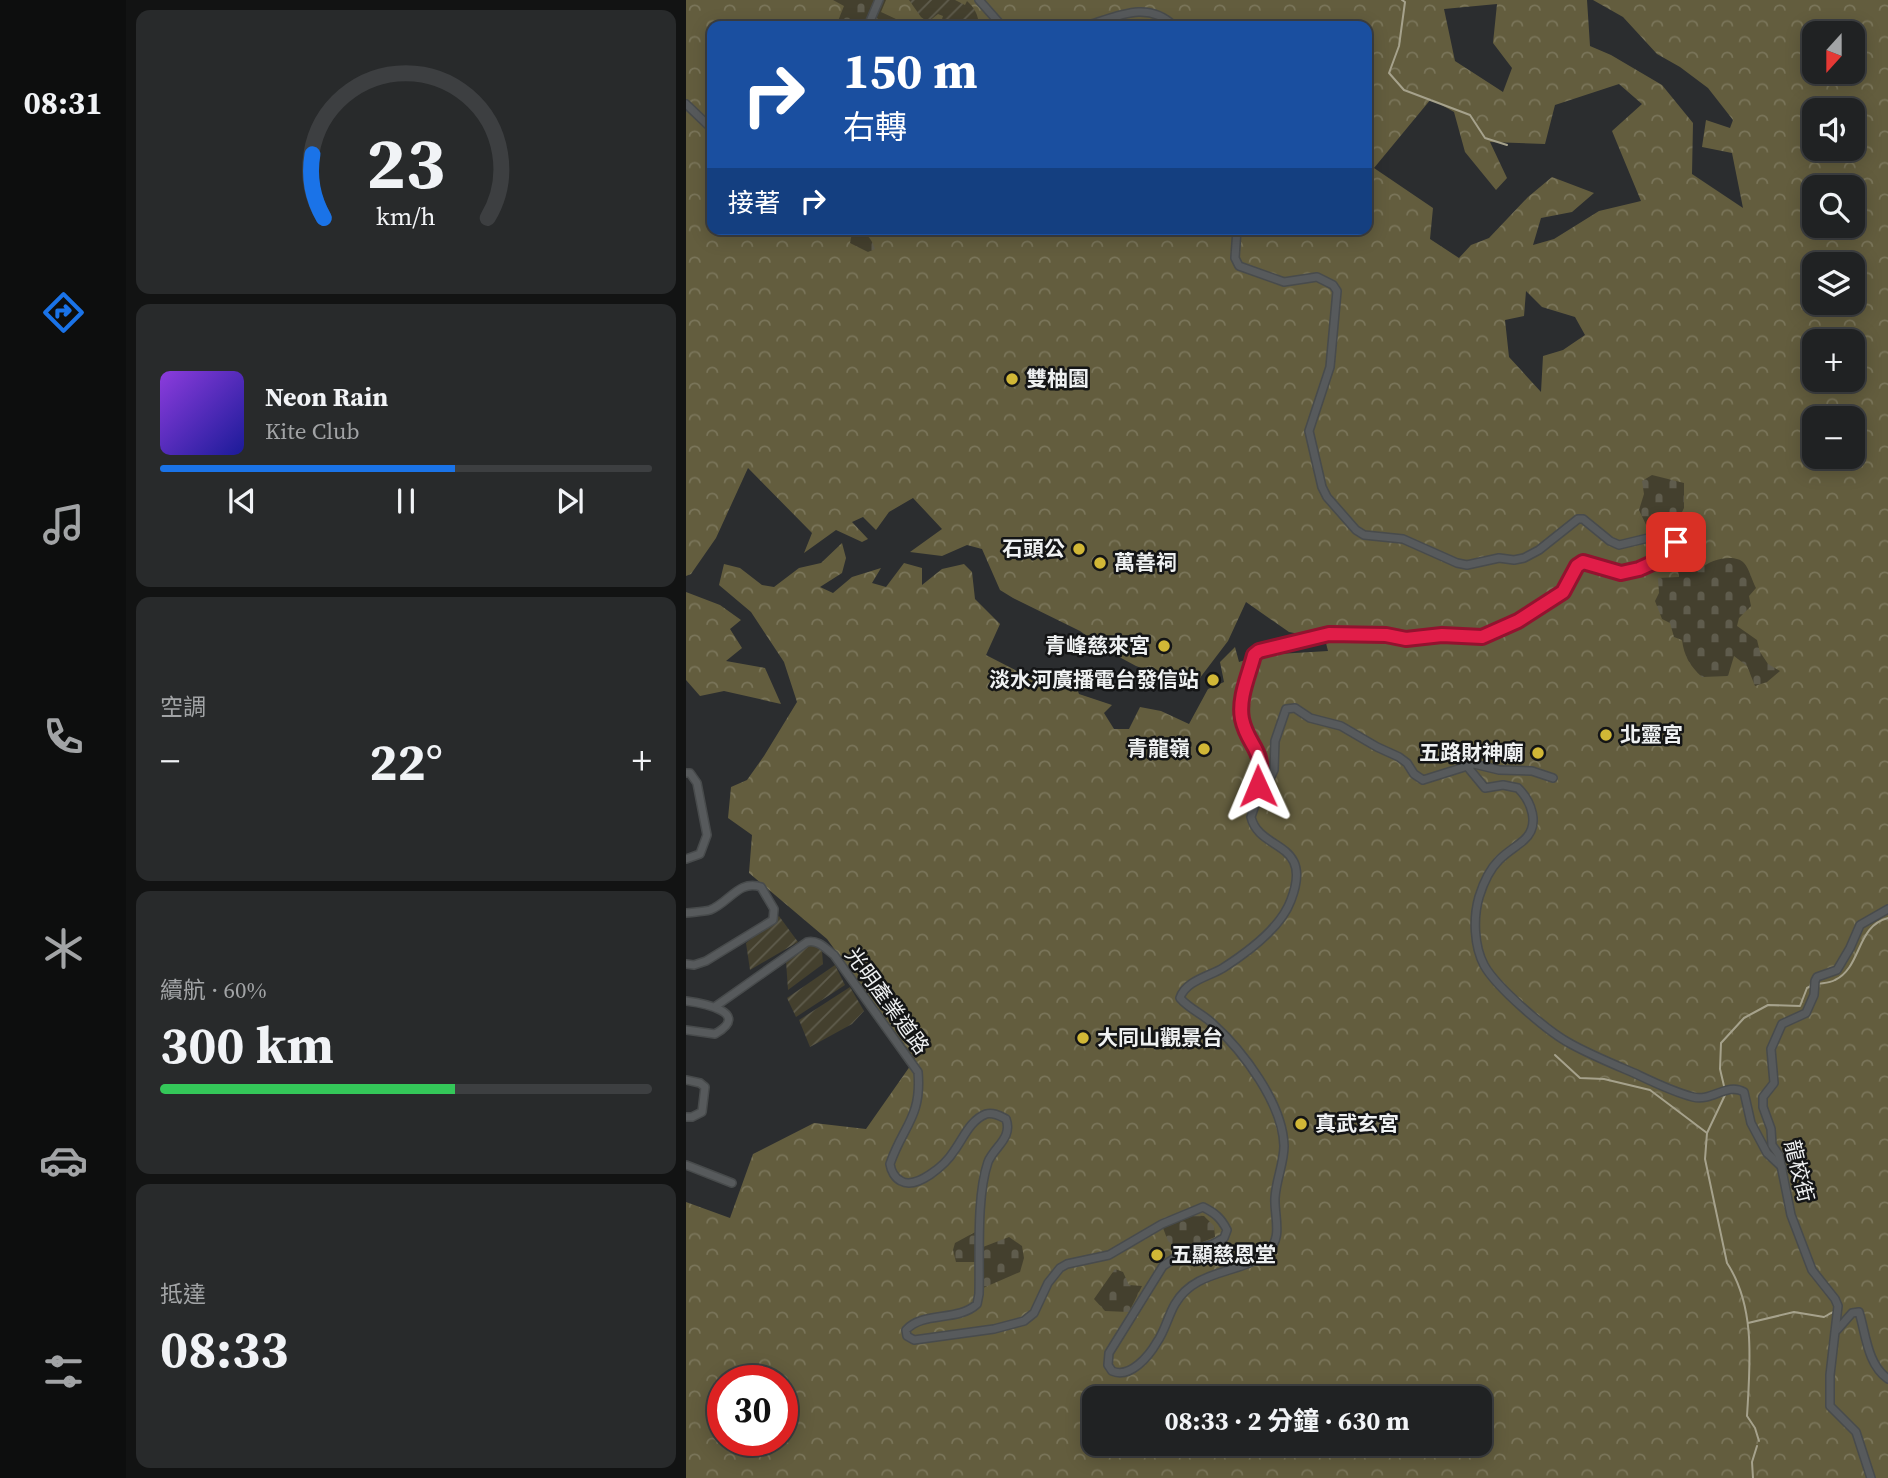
<!DOCTYPE html>
<html lang="zh-TW">
<meta charset="utf-8">
<style>
body{margin:0;font-family:"Source Serif 4","Noto Sans TC",serif;background:#282a2b;color:#f1f3f6;height:100vh;display:flex;flex-direction:column;font-size:26px;white-space:nowrap}
*{box-sizing:border-box;margin:0}
p{font-size:23px;color:#a2a4a6}
.icon{flex:none;width:38px;height:38px;fill:none;stroke:currentColor;stroke-width:2;stroke-linecap:round;stroke-linejoin:round}
.map{position:relative;flex:1;overflow:hidden}
.side{display:flex;flex-direction:column;gap:10px;padding:10px;background:#121313;width:560px}
.side>*{flex:none}
.guide{position:absolute;left:21px;top:21px;width:665px;height:214px;border-radius:14px;box-shadow:0 4px 18px #0003,0 0 0 2px #3d3f41;background:#1a4fa0;color:#fff;overflow:hidden}
.needle{width:46px;rotate:201deg}
.fabs{position:absolute;left:1116px;top:21px;display:grid;gap:14px}
.fabs a{display:grid;place-items:center;width:63px;height:63px;border-radius:14px;background:#202223;box-shadow:0 4px 18px #0003,0 0 0 2px #3d3f41;font-size:35px}
.speed{position:absolute;left:21px;top:1365px;display:flex;gap:14px;font-size:35px;font-weight:700;text-align:center}
.speed>*{display:grid;place-content:center;width:91px;height:91px;border-radius:50%;background:#202223;box-shadow:0 4px 18px #0003,0 0 0 2px #3d3f41;line-height:1}
.speed .limit{border:10px solid #d22;background:#fff;color:#111}
.pin{position:absolute;display:grid;place-items:center;width:60px;height:60px;color:#fff;margin:-30px;border-radius:14px;box-shadow:0 4px 10px #0006}
.me{position:absolute;width:77px;margin:-38px;rotate:359deg;stroke-linejoin:round;filter:drop-shadow(0 0 5px #0008)}
.turn{display:flex;align-items:center;gap:24px;height:147px;padding:0 21px;font-size:32px}
.turn .icon{width:91px;height:91px;stroke-width:2.5}
.turn b{display:block;font-size:49px;line-height:60px}
.then{display:flex;align-items:center;height:66px;padding:0 21px;background:#0003;gap:14px;font-size:26px}
.big{font-size:52px;font-weight:700;line-height:1.1}
.side .widget{flex:1;display:flex;flex-direction:column;justify-content:center;gap:10px;min-width:0;padding:0 24px;border-radius:14px;background:#282a2b}
.side .dial{align-items:center;gap:0}
.dial svg{height:182px;overflow:visible;fill:none;stroke:#3d3f41;stroke-width:7;stroke-linecap:round;text-anchor:middle}
.dial text{fill:#f1f3f6;stroke:none}
.song{display:flex;align-items:center;gap:21px}
.cover{width:84px;height:84px;border-radius:10px;background:linear-gradient(135deg,hsl(270 70% 55%),hsl(240 70% 35%))}
.played{height:7px;border-radius:4px;background:linear-gradient(90deg,#1a73e8 60%,#3d3f41 60%)}
.keys{display:flex;justify-content:space-around;direction:ltr}
.heat{display:flex;justify-content:space-between;align-items:center;font-size:38px;direction:ltr}
.charge{height:10px;border-radius:5px;background:linear-gradient(90deg,#34c759 60%,#3d3f41 0)}
.trip{position:absolute;left:396px;top:1386px;width:410px;height:70px;border-radius:14px;background:#202223;box-shadow:0 4px 18px #0003,0 0 0 2px #3d3f41;font-weight:700;line-height:70px;text-align:center}
main{display:flex;flex:1;min-height:0}
.dock{display:flex;flex-direction:column;width:126px;justify-content:space-around;align-items:center;background:#0d0e0e;color:#a2a4a6}
.dock .icon{width:49px;height:49px}
.dock .current{color:#1a73e8}
.dock b{font-size:32px;color:#f1f3f6}
.map>svg:first-child{display:block}
.forest{fill:url(#forest-crowns);fill-rule:evenodd}
.cemetery{fill:url(#cemetery-stones)}
.garden{fill:url(#garden-furrows)}
.lines{fill:none;stroke-linecap:round;stroke-linejoin:round}
.stream{stroke:#a6a28c;stroke-width:2}
.minor-casing{stroke:#484b4c;stroke-width:10}
.minor{stroke:#575a5c;stroke-width:7}
.route-casing{stroke:#92132f;stroke-width:18}
.route{stroke:#e11d48;stroke-width:12}
.poi-dot{fill:#d1b736;stroke:#141516;stroke-width:2.5}
.labels{text-anchor:middle;stroke-width:5;stroke-linejoin:round;paint-order:stroke}
.poi-label{font-size:21px;font-weight:bold;fill:#eff1f2;stroke:#141516;text-anchor:start}
.street-label{font-size:21px;fill:#eff1f2;stroke:#141516}
</style>
<main>
<nav class="dock">
<b>08:31</b>
<svg class="icon current" aria-label="directions" viewBox="0 0 24 24"><path d="M12 3l9 9-9 9-9-9zM9 14v-3h6M13 9l2 2-2 2"/></svg>
<svg class="icon" aria-label="music" viewBox="0 0 24 24"><path d="M9 18V5l10-2v13"/><circle cx="6" cy="18" r="3"/><circle cx="16" cy="16" r="3"/></svg>
<svg class="icon" aria-label="phone" viewBox="0 0 24 24"><path d="M5 4h4l2 5-3 2q2 4 5 5l2-3 5 2v4C11 20 4 13 5 4z"/></svg>
<svg class="icon" aria-label="climate" viewBox="0 0 24 24"><path d="M12 3v18M4 7l16 10M4 17L20 7"/></svg>
<svg class="icon" aria-label="car" viewBox="0 0 24 24"><path d="M5 17H2v-5l4-1 3-4h7l3 4 3 1v5h-3M9 17h6M6 11h13"/><circle cx="7" cy="17" r="2"/><circle cx="17" cy="17" r="2"/></svg>
<svg class="icon" aria-label="filters" viewBox="0 0 24 24"><path d="M4 7h16M4 17h16"/><circle cx="9" cy="7" r="2"/><circle cx="15" cy="17" r="2"/></svg>
</nav>
<section class="side">
<div class="widget dial"><svg viewBox="0 0 100 80">
<path d="M14 69A42 42 0 1 1 86 69"/>
<path d="M14 69A42 42 0 0 1 9 41" stroke="#1a73e8"/>
<text x="50" y="56" font-size="32" font-weight="700">23</text>
<text x="50" y="72" font-size="11">km/h</text>
</svg></div>
<div class="widget">
<div class="song"><i class="cover"></i><div><b>Neon Rain</b><p>Kite Club</p></div></div>
<div class="played"></div>
<div class="keys"><svg class="icon" aria-label="previous" viewBox="0 0 24 24"><path d="M18 5L8 12l10 7zM5 5v14"/></svg><svg class="icon" aria-label="pause" viewBox="0 0 24 24"><path d="M8 5v14M16 5v14"/></svg><svg class="icon" aria-label="next" viewBox="0 0 24 24"><path d="M6 5l10 7-10 7zM19 5v14"/></svg></div>
</div>
<div class="widget"><p>空調</p>
<div class="heat"><a>−</a><b class="big">22°</b><a>+</a></div>
</div>
<div class="widget"><p>續航 · 60%</p><b class="big">300 km</b><div class="charge"></div></div>
<div class="widget"><p>抵達</p><b class="big">08:33</b></div>
</section>
<div class="map">
<svg width="1202" height="1478" viewBox="0 0 1202 1478">
<defs>
<pattern id="forest-crowns" width="20" height="18" patternUnits="userSpaceOnUse" patternTransform="scale(1.75)"><rect width="20" height="18" fill="#635d3e"/><path d="M2 6a3 3 0 1 1 6 0M12 15a3 3 0 1 1 6 0" fill="none" stroke="#7a755a"/></pattern>
<pattern id="cemetery-stones" width="16" height="16" patternUnits="userSpaceOnUse" patternTransform="scale(1.75)"><rect width="16" height="16" fill="#44402e"/><path d="M2 7V4a2 2 0 0 1 4 0v3zM10 15v-3a2 2 0 0 1 4 0v3z" fill="#5f5c4d"/></pattern>
<pattern id="garden-furrows" width="10" height="10" patternUnits="userSpaceOnUse" patternTransform="scale(1.75)"><rect width="10" height="10" fill="#44402e"/><path d="M-1 1l2-2M0 10L10 0M9 11l2-2" fill="none" stroke="#5f5c4d"/></pattern>
</defs>
<rect width="100%" height="100%" fill="#2b2d2f"/>
<g class="forest">
<path d="M 0,0 L 901,0 L 904,46 L 925,55 L 976,85 L 1007,123 L 1006,174 L 1057,208 L 1046,153 L 1016,147 L 1020,120 L 1044,128 L 1047,120 L 1022,88 L 994,67 L 971,54 L 937,17 L 907,0 L 1202,0 L 1202,1478 L 0,1478 L 0,1202 L 44,1218 L 67,1154 L 128,1123 L 180,1129 L 229,1059 L 141,939 L 63,873 L 66,835 L 42,818 L 45,787 L 61,780 L 78,756 L 111,702 L 98,662 L 65,612 L 33,585 L 38,564 L 54,568 L 76,585 L 88,587 L 113,568 L 135,563 L 156,543 L 160,558 L 156,573 L 134,587 L 147,593 L 166,577 L 195,568 L 186,583 L 200,587 L 218,563 L 236,568 L 236,585 L 256,569 L 278,564 L 286,572 L 289,599 L 314,624 L 300,655 L 335,673 L 384,670 L 393,694 L 426,705 L 418,713 L 428,729 L 443,729 L 454,707 L 475,711 L 503,724 L 522,689 L 538,682 L 534,662 L 549,647 L 553,662 L 574,655 L 642,651 L 639,639 L 603,632 L 560,602 L 542,641 L 507,687 L 450,666 L 424,652 L 394,631 L 327,598 L 314,590 L 296,549 L 281,545 L 256,556 L 224,552 L 256,529 L 227,498 L 203,512 L 190,530 L 177,517 L 166,522 L 182,539 L 176,542 L 150,530 L 118,553 L 126,533 L 62,468 L 30,538 L 5,574 L 0,576 ZM 811,4 L 807,43 L 826,68 L 817,92 L 769,61 L 758,9 ZM 26,26 L 681,26 L 681,229 L 26,229 ZM 1129,33 L 1167,33 L 1167,72 L 1129,72 ZM 933,84 L 956,104 L 926,131 L 955,201 L 913,211 L 868,239 L 847,245 L 855,218 L 886,212 L 908,193 L 866,177 L 842,197 L 803,238 L 785,245 L 773,258 L 744,239 L 747,208 L 688,168 L 745,99 L 768,112 L 779,152 L 810,190 L 821,178 L 804,142 L 859,144 L 869,105 ZM 1129,110 L 1167,110 L 1167,149 L 1129,149 ZM 1129,187 L 1167,187 L 1167,226 L 1129,226 ZM 1129,264 L 1167,264 L 1167,303 L 1129,303 ZM 840,291 L 856,307 L 889,317 L 899,335 L 877,350 L 857,356 L 855,392 L 823,357 L 819,320 L 838,316 ZM 1129,341 L 1167,341 L 1167,380 L 1129,380 ZM 1129,418 L 1167,418 L 1167,457 L 1129,457 ZM 37,1381 L 96,1381 L 96,1440 L 37,1440 ZM 408,1398 L 793,1398 L 793,1444 L 408,1444 Z"/>
<path d="M 0,592 L 34,605 L 55,620 L 44,629 L 56,648 L 40,661 L 79,668 L 95,704 L 38,691 L 14,696 L 0,680 Z"/>
</g>
<g class="cemetery">
<path d="M 147,0 L 200,0 L 195,12 L 225,26 L 230,19 L 240,26 L 139,26 L 139,21 L 152,21 L 158,6 Z"/>
<path d="M 161,229 C 176,229 184,234 189,249 L 182,252 L 164,243 L 166,233 Z"/>
<path d="M 966,475 L 998,483 L 998,508 L 991,522 L 962,529 L 953,510 L 958,494 L 956,481 Z"/>
<path d="M 1001,556 L 1004,568 L 1016,568 C 1023,560 1049,553 1058,563 C 1063,568 1066,581 1070,588 L 1063,596 L 1065,606 L 1053,618 L 1051,626 L 1071,640 L 1074,652 L 1082,664 L 1094,671 L 1081,682 L 1069,686 L 1061,666 L 1048,656 L 1042,676 L 1016,677 C 1004,666 998,656 996,640 L 988,637 L 984,623 L 976,619 L 969,601 L 973,593 L 972,578 L 993,577 L 990,557 Z"/>
<path d="M 504,1215 L 518,1216 L 528,1226 L 529,1237 L 494,1251 L 482,1241 L 477,1228 Z"/>
<path d="M 291,1231 L 290,1262 L 270,1262 L 267,1250 L 269,1243 Z"/>
<path d="M 323,1237 L 336,1246 L 338,1258 L 334,1272 L 297,1288 L 297,1247 Z"/>
<path d="M 429,1269 L 437,1272 L 443,1285 L 456,1286 L 443,1312 L 419,1311 L 408,1299 Z"/>
</g>
<g class="garden">
<path d="M 223,0 L 269,0 L 279,5 L 281,1 C 289,8 292,15 293,25 L 254,26 L 257,16 L 252,14 L 242,22 L 235,17 Z"/>
<path d="M 93,916 L 112,942 L 64,970 L 60,943 Z"/>
<path d="M 127,943 L 136,951 L 137,964 L 102,990 L 100,961 L 118,945 Z"/>
<path d="M 149,965 L 159,985 L 110,1017 L 101,998 Z"/>
<path d="M 164,987 L 178,1011 L 166,1024 L 124,1047 L 113,1020 Z"/>
</g>
<g class="lines">
<g class="stream">
<path d="M 716,0 L 719,2 L 713,46 L 703,73 L 718,90 L 784,115 L 799,138 L 821,145"/>
<path d="M 1132,984 C 1137,983 1144,983 1149,980 C 1176,967 1170,926 1202,918"/>
<path d="M 869,1055 L 894,1078 L 918,1079 L 964,1090 L 1021,1133"/>
<path d="M 1038,1086 L 1034,1069 L 1035,1043 L 1058,1018 L 1082,1005 L 1114,1006 L 1121,988 L 1125,986"/>
<path d="M 1039,1095 L 1021,1133 L 1019,1159 L 1041,1263 C 1070,1307 1064,1365 1061,1416 L 1069,1428 L 1073,1441"/>
<path d="M 1062,1323 L 1108,1312 L 1138,1317 L 1147,1312"/>
<path d="M 1067,1478 L 1066,1462 L 1071,1446"/>
</g>
<g class="minor-casing">
<g id="minor">
<path d="M 293,0 L 316,26"/>
<path d="M 182,26 L 193,0"/>
<path d="M 400,26 C 432,16 462,0 488,26"/>
<path d="M 0,104 L 26,129"/>
<path d="M 551,229 L 549,258 L 553,266 L 598,282 L 631,277 L 647,285 L 651,291 L 644,367 L 623,431 L 636,487 L 641,497 L 670,530 L 678,535 L 717,539 L 771,563 L 781,565 L 813,558 L 828,560 L 838,558 L 853,550 L 892,519 L 897,519 L 924,541 L 933,545 L 983,533 C 992,538 990,547 984,555 L 953,569 L 935,573 L 897,563 L 891,566 L 877,592 L 832,621 L 796,637 L 756,635 L 720,639 L 700,635 L 643,634 L 573,651 L 568,655 L 555,706 L 556,721 L 575,761 L 575,773 L 569,804"/>
<path d="M 780,765 L 799,788 L 817,785 L 832,788 C 845,801 855,825 838,840 C 830,847 821,852 813,860 C 803,870 797,884 793,897 C 787,918 788,946 798,965 C 810,987 862,1032 885,1044 C 905,1055 927,1064 948,1073 C 967,1082 987,1092 1007,1097 C 1026,1102 1041,1082 1058,1092 L 1065,1123 L 1081,1153 L 1096,1167"/>
<path d="M 0,773 L 4,773 L 11,783 L 21,835 L 14,854 L 0,859"/>
<path d="M 0,913 C 7,912 17,912 24,910 C 43,903 53,879 75,887 L 88,909 L 87,920 L 20,961 L 8,965 L 0,964"/>
<path d="M 0,1001 C 15,1003 67,1012 29,1034 L 0,1030"/>
<path d="M 30,1006 L 121,942 C 132,939 140,949 148,955 L 232,1072 C 236,1117 217,1126 204,1164 C 205,1171 209,1178 215,1181 C 231,1190 260,1164 268,1151 C 277,1139 284,1120 300,1114 C 307,1112 314,1116 320,1119 C 327,1138 308,1147 302,1162 C 290,1197 294,1257 293,1294 L 291,1304 C 272,1322 237,1311 220,1330 L 221,1336 L 228,1340 L 308,1329 L 338,1321 L 348,1313 L 362,1283 L 374,1268 L 381,1264 L 423,1255 L 476,1224 L 517,1207 C 529,1213 535,1218 541,1230 L 538,1238 L 527,1244 L 495,1254 L 477,1266 L 423,1353 L 422,1365 L 426,1371 C 444,1379 463,1356 471,1342 C 479,1331 482,1316 489,1304 C 510,1268 554,1275 580,1253 C 598,1239 588,1217 589,1198 C 590,1180 598,1163 598,1146 C 597,1104 557,1051 527,1024 C 517,1014 503,1009 494,998 C 499,981 524,976 537,968 C 562,952 595,928 605,900 C 628,840 573,852 565,817 L 569,805 L 576,796 L 588,770 L 589,741 L 600,709 L 609,708 L 624,718 L 655,726 L 691,747 L 713,757 L 721,763 L 728,774 L 737,780 L 788,764 L 813,770 L 846,771 L 867,778"/>
<path d="M 0,1080 L 14,1083 L 19,1087 L 16,1112 L 6,1117 L 0,1117"/>
<path d="M 0,1165 L 46,1183"/>
<path d="M 1151,1330 L 1166,1313 L 1173,1312 C 1180,1334 1181,1364 1202,1379"/>
<path d="M 1185,1478 L 1170,1432 L 1144,1406 L 1144,1375 L 1152,1306 L 1149,1299 L 1126,1270 L 1105,1215 L 1093,1155 L 1086,1145 L 1085,1129 L 1077,1107 L 1077,1097 L 1088,1083 L 1085,1049 L 1096,1024 L 1120,1013 L 1128,995 L 1129,981 L 1131,977 L 1151,970 L 1164,948 L 1174,925 L 1202,909"/>
</g>
</g>
<use href="#minor" class="minor"/>
</g>
<g class="lines">
<g class="route-casing">
<path id="route" d="M 572,786 C 581,749 562,748 556,719 C 552,698 563,675 568,655 L 573,651 L 643,634 L 700,635 L 720,639 L 756,635 L 796,637 L 832,621 L 877,592 L 891,566 L 897,562 L 935,573 L 953,569 L 984,555 L 990,542"/>
</g>
<use href="#route" class="route"/>
</g>
<g class="poi-dot">
<circle cx="326" cy="379" r="7"/>
<circle cx="393" cy="549" r="7"/>
<circle cx="414" cy="563" r="7"/>
<circle cx="478" cy="646" r="7"/>
<circle cx="527" cy="680" r="7"/>
<circle cx="920" cy="735" r="7"/>
<circle cx="518" cy="749" r="7"/>
<circle cx="852" cy="753" r="7"/>
<circle cx="397" cy="1038" r="7"/>
<circle cx="615" cy="1124" r="7"/>
<circle cx="471" cy="1255" r="7"/>
</g>
<g class="labels">
<g class="poi-label">
<text x="340" y="386">雙柚園</text>
<text x="379" y="556" text-anchor="end">石頭公</text>
<text x="428" y="570">萬善祠</text>
<text x="464" y="653" text-anchor="end">青峰慈來宮</text>
<text x="513" y="687" text-anchor="end">淡水河廣播電台發信站</text>
<text x="934" y="742">北靈宮</text>
<text x="504" y="756" text-anchor="end">青龍嶺</text>
<text x="838" y="760" text-anchor="end">五路財神廟</text>
<text x="411" y="1045">大同山觀景台</text>
<text x="629" y="1131">真武玄宮</text>
<text x="485" y="1262">五顯慈恩堂</text>
</g>
<g class="street-label">
<text transform="translate(201 1001) rotate(54)" y="7">光明產業道路</text>
<text transform="translate(1113 1171) rotate(76)" y="7">龍校街</text>
</g>
</g>
</svg>
<div class="fabs">
<a><svg class="needle" viewBox="-14 -14 28 28"><path d="M0-13l5 13h-10z" fill="#e53935"/><path d="M0 13l5-13h-10z" fill="#a2a4a6"/></svg></a>
<a><svg class="icon" aria-label="sound" viewBox="0 0 24 24"><path d="M4 9h4l5-4v14l-5-4H4zM17 9q2 3 0 6"/></svg></a>
<a><svg class="icon" aria-label="search" viewBox="0 0 24 24"><circle cx="10" cy="10" r="6"/><path d="M15 15l6 6"/></svg></a>
<a><svg class="icon" aria-label="layers" viewBox="0 0 24 24"><path d="M12 4l9 5-9 5-9-5zM3 14l9 5 9-5"/></svg></a>
<a>+</a>
<a>−</a>
</div>
<div class="speed"><div class="limit">30</div></div>
<div class="pin" style="left:990px;top:542px;background:#d93025"><svg class="icon" aria-label="arrive" viewBox="0 0 24 24"><path d="M6 21V4h12l-3 4 3 4H6"/></svg></div>
<svg class="me" style="left:572px;top:786px" viewBox="-20 -20 40 40"><path d="M0-17L14 15 0 8-14 15z" fill="#e11d48" stroke="#fff" stroke-width="4"/></svg>
<div class="trip">08:33 · 2 分鐘 · 630 m</div>
<div class="guide">
<div class="turn"><svg class="icon" aria-label="right" viewBox="0 0 24 24"><path d="M7 20v-9h11M14 6l5 5-5 5"/></svg><div><b>150 m</b>右轉</div></div>
<div class="then">接著<svg class="icon" aria-label="right" viewBox="0 0 24 24"><path d="M7 20v-9h11M14 6l5 5-5 5"/></svg></div>
</div>
</div>
</main>
